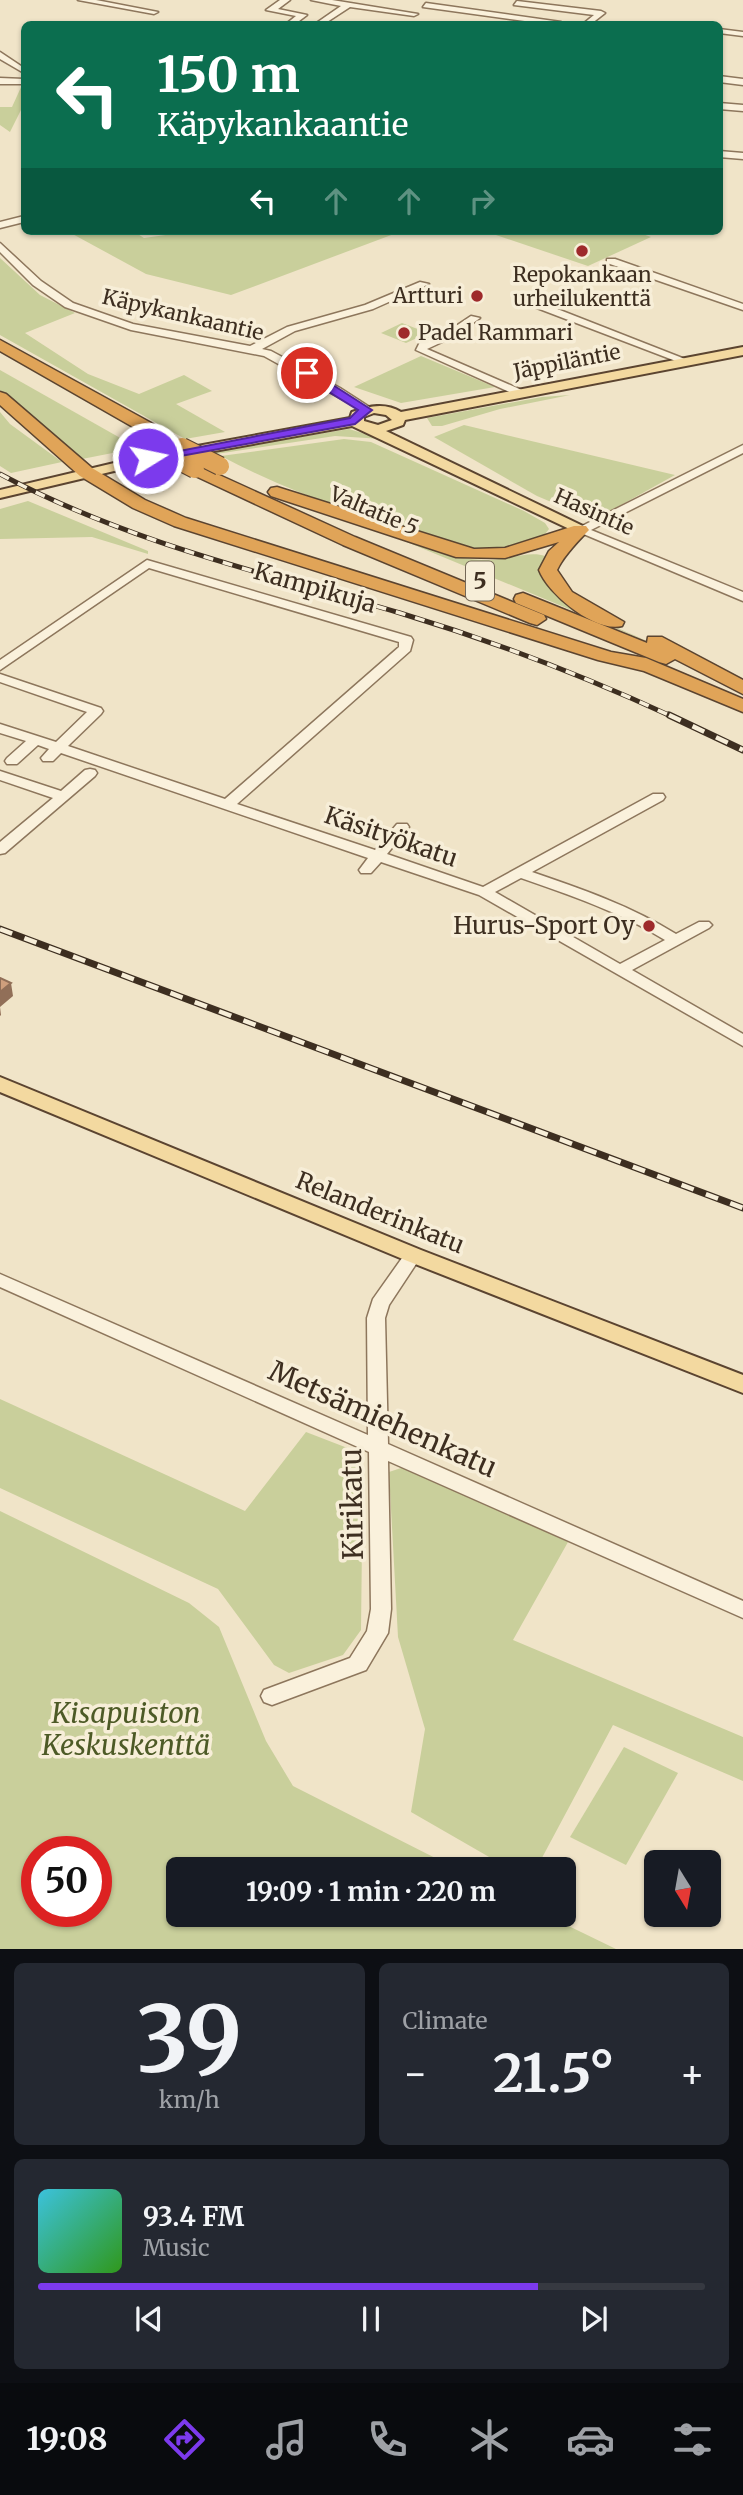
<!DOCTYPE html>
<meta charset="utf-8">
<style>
body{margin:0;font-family:Merriweather,serif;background:#242831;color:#f1f3f6;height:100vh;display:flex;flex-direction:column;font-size:26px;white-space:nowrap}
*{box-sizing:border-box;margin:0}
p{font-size:23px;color:#9ea1a6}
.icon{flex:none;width:38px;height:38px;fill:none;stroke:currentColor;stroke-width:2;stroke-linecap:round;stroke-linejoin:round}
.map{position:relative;height:1949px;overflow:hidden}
.details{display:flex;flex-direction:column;gap:14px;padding:14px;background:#0d0f14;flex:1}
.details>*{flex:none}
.banner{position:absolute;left:21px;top:21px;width:702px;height:214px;border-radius:10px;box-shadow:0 2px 5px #0004;background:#0b6e4f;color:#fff;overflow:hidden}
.needle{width:46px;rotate:169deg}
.tools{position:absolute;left:644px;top:1850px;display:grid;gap:14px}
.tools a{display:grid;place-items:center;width:77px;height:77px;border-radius:10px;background:#171b24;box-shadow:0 2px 5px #0004;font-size:35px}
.speed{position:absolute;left:21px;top:1836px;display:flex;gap:14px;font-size:35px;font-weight:700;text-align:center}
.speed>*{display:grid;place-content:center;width:91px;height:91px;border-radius:50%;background:#171b24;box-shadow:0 2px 5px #0004;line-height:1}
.speed .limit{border:10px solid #d22;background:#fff;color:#111}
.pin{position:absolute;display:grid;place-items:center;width:60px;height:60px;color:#fff;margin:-30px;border:4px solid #fff;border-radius:50%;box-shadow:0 2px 7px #0007}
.me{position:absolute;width:77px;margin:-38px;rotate:80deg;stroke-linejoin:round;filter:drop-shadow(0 0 5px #0008)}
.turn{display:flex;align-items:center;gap:24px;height:147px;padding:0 21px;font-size:32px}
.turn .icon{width:91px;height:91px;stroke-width:2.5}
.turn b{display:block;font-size:49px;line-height:60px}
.lanes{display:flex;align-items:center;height:66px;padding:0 21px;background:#0003;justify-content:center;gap:35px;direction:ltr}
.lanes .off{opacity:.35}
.big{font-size:52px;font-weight:700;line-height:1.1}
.details .widget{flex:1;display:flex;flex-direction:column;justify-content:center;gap:10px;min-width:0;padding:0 24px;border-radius:10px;background:#242831}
.details .dial{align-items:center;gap:0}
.dial b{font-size:91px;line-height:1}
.song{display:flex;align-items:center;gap:21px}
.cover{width:84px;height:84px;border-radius:10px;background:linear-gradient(135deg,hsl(190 70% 55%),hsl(110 70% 35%))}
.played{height:7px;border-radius:4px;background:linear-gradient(90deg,#7c3aed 75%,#363941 75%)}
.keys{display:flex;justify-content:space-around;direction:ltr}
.heat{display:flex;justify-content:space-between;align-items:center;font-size:38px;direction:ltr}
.details .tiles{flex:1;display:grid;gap:14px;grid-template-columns:1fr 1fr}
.widget:last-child{grid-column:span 2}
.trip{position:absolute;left:166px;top:1857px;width:410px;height:70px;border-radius:10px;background:#171b24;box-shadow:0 2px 5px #0004;font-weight:700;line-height:70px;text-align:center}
.menu{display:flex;height:112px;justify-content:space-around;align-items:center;background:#090b0e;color:#9ea1a6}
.menu .icon{width:49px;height:49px}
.menu .active{color:#7c3aed}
.menu b{font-size:32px;color:#f1f3f6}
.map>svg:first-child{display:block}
.green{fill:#c9cf9b;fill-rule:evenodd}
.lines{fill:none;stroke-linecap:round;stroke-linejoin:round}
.minor-casing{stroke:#8d765c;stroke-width:3}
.major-casing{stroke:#5b4430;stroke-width:4}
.highway-casing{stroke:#5b4430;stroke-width:3}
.minor{fill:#faf1dc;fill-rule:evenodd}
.major{fill:#f3d9a0;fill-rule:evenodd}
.highway{fill:#e0a458;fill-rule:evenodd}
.rail-far1-casing{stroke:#3d2e20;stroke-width:5}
.rail-casing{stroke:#3d2e20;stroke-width:7}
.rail-far1{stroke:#f7eed8;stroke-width:3.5;stroke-dasharray:10;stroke-linecap:butt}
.rail{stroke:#f7eed8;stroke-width:4.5;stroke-dasharray:13;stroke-linecap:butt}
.highway-bridge-casing{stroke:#5b4430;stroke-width:20;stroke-linecap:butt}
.highway-bridge{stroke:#e0a458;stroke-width:18}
.shaded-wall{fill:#916f58}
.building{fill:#cf9f7d;stroke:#916f58;stroke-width:2}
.route{fill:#7c3aed;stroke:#51269a;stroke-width:2}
.poi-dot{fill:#9e2a2b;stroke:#f7eed8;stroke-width:2.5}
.labels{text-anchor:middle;stroke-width:7;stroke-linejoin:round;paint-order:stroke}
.far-poi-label{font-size:21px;fill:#3d2e20;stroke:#f7eed8}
.far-street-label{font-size:21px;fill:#3d2e20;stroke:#f7eed8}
.shield{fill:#f7eed8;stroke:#756857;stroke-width:2}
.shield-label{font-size:23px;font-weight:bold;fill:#3d2e20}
.street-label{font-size:24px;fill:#3d2e20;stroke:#f7eed8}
.poi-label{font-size:24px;fill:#3d2e20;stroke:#f7eed8;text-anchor:end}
.near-street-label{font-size:28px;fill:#3d2e20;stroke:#f7eed8}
.near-park-label{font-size:28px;font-style:italic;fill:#4d5a26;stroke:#f7eed8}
</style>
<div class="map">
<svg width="743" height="1949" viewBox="0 0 743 1949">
<rect width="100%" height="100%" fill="#f0e4c8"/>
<g class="green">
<path d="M 22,85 L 24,85 L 24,104 L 10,132 L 0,125 L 0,107 L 12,107 Z"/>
<path d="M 67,231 L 133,231 L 144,238 L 194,231 L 402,231 L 231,295 L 146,274 Z"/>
<path d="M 484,231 L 634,231 L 651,237 L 588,266 Z"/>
<path d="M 0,258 L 40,295 L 75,313 L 25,333 L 88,374 L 139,394 L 184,375 L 212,391 L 176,404 L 225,432 L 185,439 L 0,335 Z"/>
<path d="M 402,323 L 428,333 L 406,343 L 381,333 Z"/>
<path d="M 421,356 L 495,387 L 401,403 L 354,387 Z"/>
<path d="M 0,370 L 138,448 L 82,459 L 0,390 Z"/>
<path d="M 570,395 L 500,409 L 442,426 L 432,426 L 427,418 L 542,397 Z"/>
<path d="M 0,412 L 10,424 L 62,462 L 11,473 L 0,466 Z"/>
<path d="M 464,425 L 675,475 L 594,520 L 537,496 L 434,437 Z"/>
<path d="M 349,429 L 382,439 L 335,436 L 216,454 L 211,452 Z"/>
<path d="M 344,439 L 371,442 L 524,511 L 545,523 L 549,529 C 535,550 499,554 476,553 C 448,551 415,536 389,526 C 332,505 275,485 221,456 Z"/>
<path d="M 28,501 L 148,551 L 148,554 L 92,537 L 0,539 L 0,509 Z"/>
<path d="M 385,533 C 418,545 451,560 486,560 C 505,561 529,550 545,556 L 540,574 C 553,605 625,630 656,645 Z"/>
<path d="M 0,1399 L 245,1511 L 306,1432 L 363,1454 L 361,1630 L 343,1655 L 289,1673 L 274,1665 L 218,1589 L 0,1488 Z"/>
<path d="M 407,1466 L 568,1542 L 513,1640 L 743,1737 L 743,1781 L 613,1725 L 536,1869 L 510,1869 L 411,1812 L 425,1729 L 398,1637 L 389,1472 Z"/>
<path d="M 0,1511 L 189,1603 L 219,1627 L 266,1741 L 293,1786 L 457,1869 L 178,1869 L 178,1914 L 546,1915 L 616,1949 L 0,1949 ZM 37,1852 L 96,1852 L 96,1911 L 37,1911 Z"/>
<path d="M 624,1747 L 678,1773 L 626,1865 L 570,1837 Z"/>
</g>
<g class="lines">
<g class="minor-casing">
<g id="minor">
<path d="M 78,0 L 96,0 L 158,12 L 154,14 Z"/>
<path d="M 280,0 L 290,0 L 278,9 L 307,15 L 295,24 L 286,24 L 296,16 L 266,10 Z"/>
<path d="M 311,0 L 332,0 L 418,14 L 414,16 L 350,7 L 324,24 L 315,24 L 341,6 Z"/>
<path d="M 517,1 L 601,11 L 605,13 L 591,24 L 583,24 L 594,15 L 514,5 Z"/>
<path d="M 426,3 L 561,22 L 565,24 L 547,24 L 423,7 Z"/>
<path d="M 719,29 L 743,32 L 743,36 L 719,33 Z"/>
<path d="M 0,52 L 24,68 L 24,73 L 0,59 Z"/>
<path d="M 719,76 L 743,79 L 743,85 L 719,82 Z"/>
<path d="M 0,78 L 24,79 L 24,84 L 0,84 Z"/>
<path d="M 719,103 L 743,105 L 743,111 L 719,109 Z"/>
<path d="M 719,151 L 743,153 L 743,159 L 719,157 Z"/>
<path d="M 24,216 L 24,222 L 0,228 L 0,222 Z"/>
<path d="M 0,243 L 41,281 L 73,303 L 133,324 L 250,346 L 287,327 L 365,305 L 420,282 L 429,284 L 373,309 L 295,331 L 262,349 L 271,351 L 340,388 L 371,408 L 373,410 L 367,413 L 264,356 L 131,330 L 65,307 L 33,285 L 0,252 Z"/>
<path d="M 607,259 L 615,259 L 743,304 L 743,310 L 607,263 Z"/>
<path d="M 516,296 L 524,296 L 690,361 L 681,363 L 516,300 Z"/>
<path d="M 471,316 L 480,318 L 455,336 L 427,349 L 524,391 L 524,395 L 516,395 L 416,350 L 420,342 L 447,332 Z"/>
<path d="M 743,445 L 743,453 L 591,530 L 743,592 L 743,601 L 574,530 Z"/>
<path d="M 147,560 L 411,637 L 413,640 L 410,651 L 237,804 L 375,850 L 397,824 L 407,824 L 409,827 L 387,854 L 483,887 L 653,794 L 663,794 L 665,797 L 663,800 L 532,872 C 582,889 631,906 676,934 L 699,922 L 709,922 L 712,925 L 709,928 L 632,970 L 743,1034 L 743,1046 L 479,895 L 381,862 L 371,873 L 361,873 L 359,870 L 368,858 L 61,753 L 53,761 L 43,761 L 41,758 L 49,749 L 38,745 L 17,764 L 7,764 L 5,761 L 7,758 L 26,741 L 0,733 L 0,724 L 56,742 L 87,712 L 0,682 L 0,674 L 101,708 L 103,711 L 101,714 L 68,746 L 225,799 L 399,647 L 399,642 L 149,568 L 0,670 L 0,660 ZM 521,878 C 570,895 620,912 665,940 L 620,964 L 495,892 Z"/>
<path d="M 90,769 L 95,770 L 97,773 L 95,776 L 5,853 L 0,854 L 0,842 L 53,798 L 0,780 L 0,771 L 61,791 L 85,770 Z"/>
<path d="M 413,1249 L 419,1251 L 422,1255 L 389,1305 L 385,1318 L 388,1444 L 743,1601 L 743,1618 L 388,1461 L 391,1609 L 388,1633 L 366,1670 L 272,1705 L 264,1702 L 261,1696 L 264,1690 L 350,1658 L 367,1631 L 371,1609 L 369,1452 L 0,1287 L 0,1274 L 368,1435 L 367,1318 L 373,1299 L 407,1251 Z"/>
</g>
</g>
<g class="major-casing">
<g id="major">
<path d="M 743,347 L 743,355 L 405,420 L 403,425 L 386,431 L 585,527 L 587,530 L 580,534 L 352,426 L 148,463 L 0,498 L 0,490 L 148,455 L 350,418 L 352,412 C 369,406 385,402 401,412 ZM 374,413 L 386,415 L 392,420 L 378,425 L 364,421 L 364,417 Z"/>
<path d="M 0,1077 L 421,1250 L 743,1375 L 743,1393 L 405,1260 L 0,1092 Z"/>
</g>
</g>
<g class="highway-casing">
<g id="highway">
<path d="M 0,340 L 173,435 L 175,439 L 167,444 L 161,443 L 0,351 Z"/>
<path d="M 0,392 L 6,394 L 92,468 L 145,500 L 186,518 L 611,652 L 646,658 L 743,699 L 743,712 L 644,671 L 598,660 L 174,526 L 133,508 L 80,476 L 0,405 Z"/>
<path d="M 195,464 L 355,537 L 544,615 L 546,619 L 537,625 L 530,623 L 343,545 L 189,473 L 187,469 Z"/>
<path d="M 277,487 L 474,549 L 505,548 L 574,526 L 586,526 L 589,530 C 579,540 564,555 557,570 L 572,592 L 624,622 L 622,626 C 595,633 548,594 539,570 L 549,551 L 559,542 L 505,558 L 456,557 L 271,496 L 268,492 L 271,488 Z"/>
<path d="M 523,593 L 647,643 L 648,637 L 662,637 L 743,680 L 743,694 L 675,659 L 666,664 L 659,662 L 516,603 L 514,599 L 516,595 Z"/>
</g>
</g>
<use href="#minor" class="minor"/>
<use href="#major" class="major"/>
<use href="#highway" class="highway"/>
<g class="rail-far1-casing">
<path id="rail-far1" d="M 0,474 C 127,542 263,573 400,613 C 493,641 584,676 673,717"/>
</g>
<g class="rail-casing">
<g id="rail">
<path d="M 669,715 L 743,750"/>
<path d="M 0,929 L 743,1208"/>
</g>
</g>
<use href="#rail-far1" class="rail-far1"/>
<use href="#rail" class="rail"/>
<g class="highway-bridge-casing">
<g id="highway-bridge">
<path d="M 139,440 L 195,469"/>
<path d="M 182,447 L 220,466"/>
</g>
</g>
<use href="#highway-bridge" class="highway-bridge"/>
</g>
<path class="shaded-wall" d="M 11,983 L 13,996 L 0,1007 L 1,1015 L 0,1016 L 0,992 Z"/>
<path class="building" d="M 0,978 L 11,983 L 0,992 Z"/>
<path class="route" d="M 303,371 L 311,371 L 372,410 L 355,424 L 148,462 L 143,458 L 350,418 L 358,410 L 303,376 Z"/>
<g class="poi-dot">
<circle cx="582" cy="251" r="7"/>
<circle cx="477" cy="296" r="7"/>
<circle cx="404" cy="333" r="7"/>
<circle cx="649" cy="926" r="7"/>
</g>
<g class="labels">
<g class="far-poi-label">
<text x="582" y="282">Repokankaan<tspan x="582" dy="24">urheilukenttä</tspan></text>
<text x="463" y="303" text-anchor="end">Artturi</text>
<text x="418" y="340" text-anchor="start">Padel Rammari</text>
</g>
<g class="far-street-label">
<text transform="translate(183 315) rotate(13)" y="7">Käpykankaantie</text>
<text transform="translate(567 362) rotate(-11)" y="7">Jäppiläntie</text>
<text transform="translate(374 511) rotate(23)" y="7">Valtatie 5</text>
<text transform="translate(594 512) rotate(24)" y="7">Hasintie</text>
</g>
<rect class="shield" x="466" y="561.5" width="28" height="39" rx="5"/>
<g class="shield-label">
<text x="480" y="589">5</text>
</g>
<g class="street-label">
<text transform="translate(315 588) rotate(16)" y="8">Kampikuja</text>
<text transform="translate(391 837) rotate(19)" y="8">Käsityökatu</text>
<text transform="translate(380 1213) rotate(22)" y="8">Relanderinkatu</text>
</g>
<g class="poi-label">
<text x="635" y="934">Hurus-Sport Oy</text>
</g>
<g class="near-street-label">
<text transform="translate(383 1419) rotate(24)" y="10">Metsämiehenkatu</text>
<text transform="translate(352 1504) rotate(-91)" y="10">Kirikatu</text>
</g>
<g class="near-park-label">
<text x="126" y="1723">Kisapuiston<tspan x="126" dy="32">Keskuskenttä</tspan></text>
</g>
</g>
</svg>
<div class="tools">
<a><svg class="needle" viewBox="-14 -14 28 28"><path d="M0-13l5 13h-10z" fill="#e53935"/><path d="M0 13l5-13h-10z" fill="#9ea1a6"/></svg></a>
</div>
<div class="speed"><div class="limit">50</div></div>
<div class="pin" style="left:307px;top:373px;background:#d93025"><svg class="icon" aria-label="arrive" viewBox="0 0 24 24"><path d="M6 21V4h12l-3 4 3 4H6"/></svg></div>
<svg class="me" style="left:148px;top:458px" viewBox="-20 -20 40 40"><circle r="17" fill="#7c3aed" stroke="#fff" stroke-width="3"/><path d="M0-11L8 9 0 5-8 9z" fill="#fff"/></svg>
<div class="trip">19:09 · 1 min · 220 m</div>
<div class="banner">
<div class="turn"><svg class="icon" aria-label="left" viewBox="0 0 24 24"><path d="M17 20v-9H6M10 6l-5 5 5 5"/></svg><div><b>150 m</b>Käpykankaantie</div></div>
<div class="lanes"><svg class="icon" aria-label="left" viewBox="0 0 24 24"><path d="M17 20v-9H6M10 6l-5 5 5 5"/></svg><svg class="icon off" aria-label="ahead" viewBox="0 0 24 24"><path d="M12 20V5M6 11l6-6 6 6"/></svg><svg class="icon off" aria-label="ahead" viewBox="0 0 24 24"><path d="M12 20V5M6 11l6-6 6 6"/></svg><svg class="icon off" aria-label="right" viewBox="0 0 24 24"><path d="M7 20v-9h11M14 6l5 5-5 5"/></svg></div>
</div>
</div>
<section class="details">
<div class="tiles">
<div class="widget dial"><b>39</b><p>km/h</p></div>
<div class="widget"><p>Climate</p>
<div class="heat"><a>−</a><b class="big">21.5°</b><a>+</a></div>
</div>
<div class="widget">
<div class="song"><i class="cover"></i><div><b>93.4 FM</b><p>Music</p></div></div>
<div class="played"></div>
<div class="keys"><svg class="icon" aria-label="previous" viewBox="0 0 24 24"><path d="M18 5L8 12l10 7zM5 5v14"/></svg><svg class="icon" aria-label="pause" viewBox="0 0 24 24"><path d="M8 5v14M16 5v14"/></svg><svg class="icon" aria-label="next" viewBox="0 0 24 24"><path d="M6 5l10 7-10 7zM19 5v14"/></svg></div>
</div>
</div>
</section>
<nav class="menu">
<b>19:08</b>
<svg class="icon active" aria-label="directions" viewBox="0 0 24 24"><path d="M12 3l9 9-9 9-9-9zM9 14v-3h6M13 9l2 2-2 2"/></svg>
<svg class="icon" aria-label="music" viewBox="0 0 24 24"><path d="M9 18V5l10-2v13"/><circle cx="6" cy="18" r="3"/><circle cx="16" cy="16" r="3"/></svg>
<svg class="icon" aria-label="phone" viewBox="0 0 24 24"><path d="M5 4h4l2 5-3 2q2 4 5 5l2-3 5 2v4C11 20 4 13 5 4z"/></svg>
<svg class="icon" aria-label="climate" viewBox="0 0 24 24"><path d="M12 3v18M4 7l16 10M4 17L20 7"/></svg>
<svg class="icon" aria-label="car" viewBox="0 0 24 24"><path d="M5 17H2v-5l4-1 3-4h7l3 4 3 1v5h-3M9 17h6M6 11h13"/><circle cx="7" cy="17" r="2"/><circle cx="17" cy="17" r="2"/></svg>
<svg class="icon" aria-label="filters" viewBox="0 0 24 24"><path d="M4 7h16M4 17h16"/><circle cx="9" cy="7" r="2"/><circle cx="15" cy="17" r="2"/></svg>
</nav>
